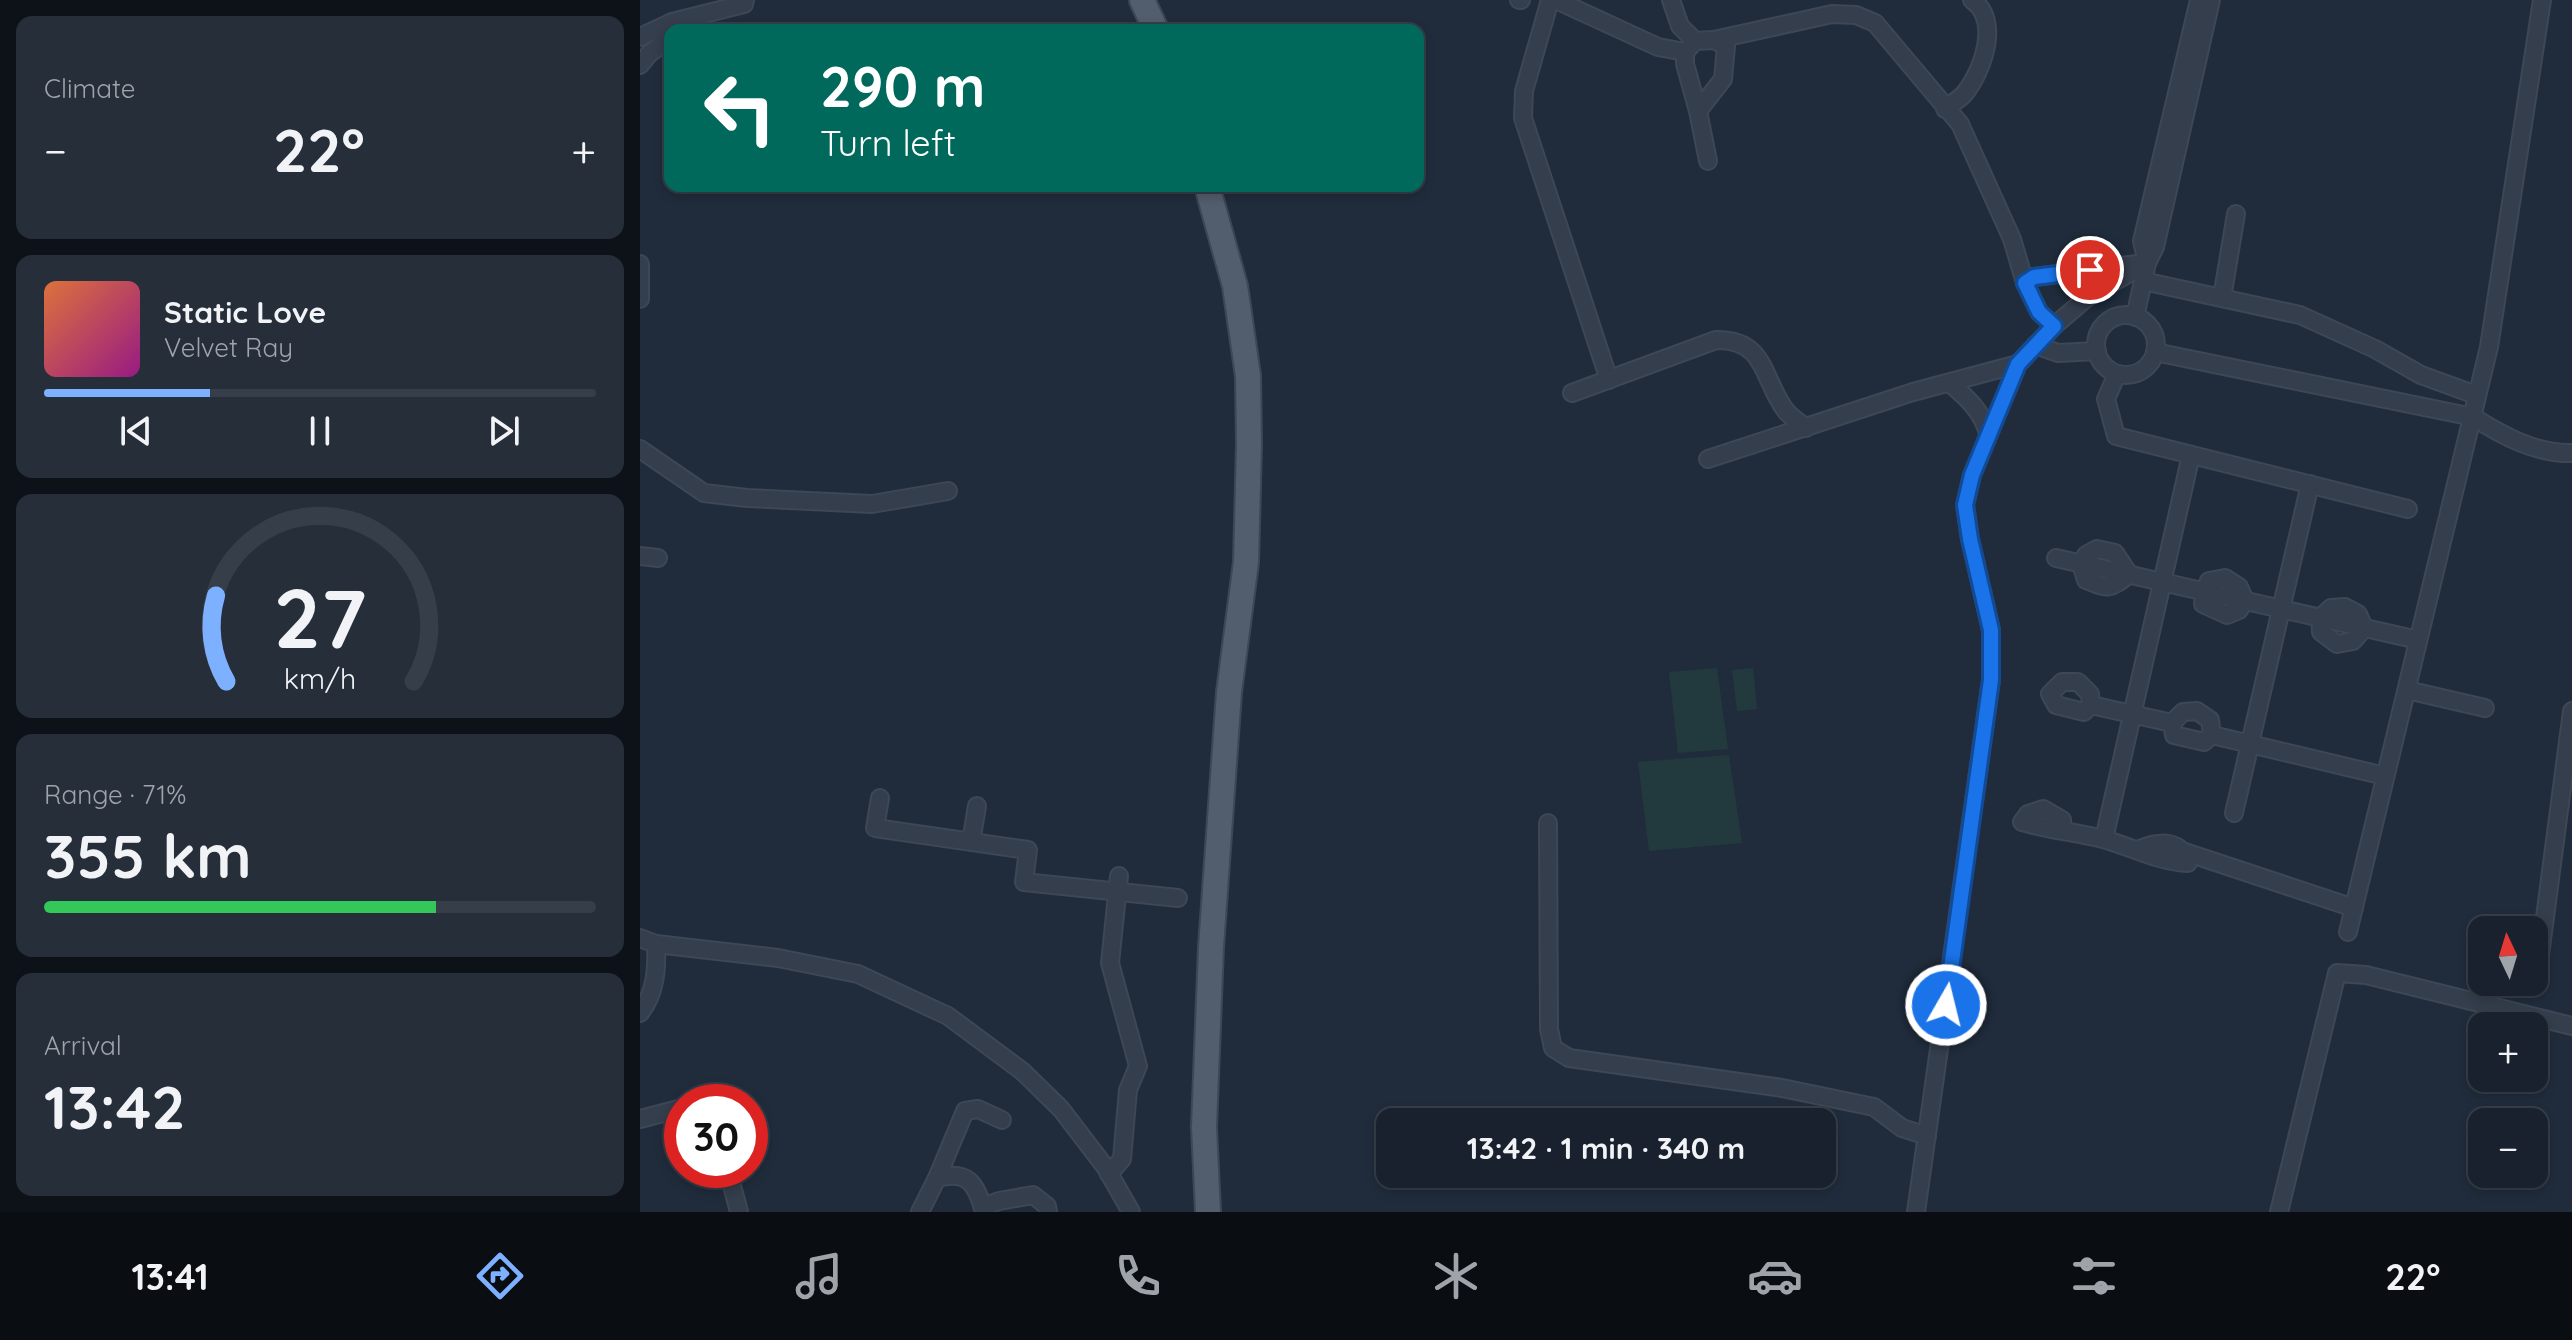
<!DOCTYPE html>
<meta charset="utf-8">
<style>
body{margin:0;font-family:Quicksand,sans-serif;background:#252e39;color:#f1f3f6;height:100vh;display:flex;flex-direction:column;font-size:30px;white-space:nowrap}
*{box-sizing:border-box;margin:0}
p{font-size:26px;color:#9fa3aa}
.icon{flex:none;width:44px;height:44px;fill:none;stroke:currentColor;stroke-width:2;stroke-linecap:round;stroke-linejoin:round}
.map{position:relative;flex:1;overflow:hidden}
.side{display:flex;flex-direction:column;gap:16px;padding:16px;background:#0d1219;width:640px}
.side>*{flex:none}
.top-card{position:absolute;left:24px;top:24px;width:760px;height:168px;border-radius:16px;box-shadow:0 4px 12px #0003,0 0 0 2px #363e49;background:#00695c;color:#fff;overflow:hidden}
.needle{width:52px;rotate:356deg}
.controls{position:absolute;left:1828px;top:916px;display:grid;gap:16px}
.controls a{display:grid;place-items:center;width:80px;height:80px;border-radius:16px;background:#18212d;box-shadow:0 4px 12px #0003,0 0 0 2px #363e49;font-size:40px}
.speed{position:absolute;left:24px;top:1084px;display:flex;gap:16px;font-size:40px;font-weight:700;text-align:center}
.speed>*{display:grid;place-content:center;width:104px;height:104px;border-radius:50%;background:#18212d;box-shadow:0 4px 12px #0003,0 0 0 2px #363e49;line-height:1}
.speed .limit{border:12px solid #d22;background:#fff;color:#111}
.pin{position:absolute;display:grid;place-items:center;width:68px;height:68px;color:#fff;margin:-34px;border:4px solid #fff;border-radius:50%;box-shadow:0 2px 8px #0007}
.me{position:absolute;width:88px;margin:-44px;rotate:8deg;stroke-linejoin:round;filter:drop-shadow(0 0 6px #0008)}
.turn{display:flex;align-items:center;gap:28px;height:168px;padding:0 24px;font-size:36px}
.turn .icon{width:104px;height:104px;stroke-width:2.5}
.turn b{display:block;font-size:56px;line-height:68px}
.big{font-size:60px;font-weight:700;line-height:1.1}
.side .tile{flex:1;display:flex;flex-direction:column;justify-content:center;gap:12px;min-width:0;padding:0 28px;border-radius:16px;background:#252e39}
.side .dial{align-items:center;gap:0}
.dial svg{height:208px;overflow:visible;fill:none;stroke:#363e49;stroke-width:7;stroke-linecap:round;text-anchor:middle}
.dial text{fill:#f1f3f6;stroke:none}
.song{display:flex;align-items:center;gap:24px}
.cover{width:96px;height:96px;border-radius:12px;background:linear-gradient(135deg,hsl(20 70% 55%),hsl(310 70% 35%))}
.played{height:8px;border-radius:4px;background:linear-gradient(90deg,#7db1ff 30%,#363e49 30%)}
.keys{display:flex;justify-content:space-around;direction:ltr}
.heat{display:flex;justify-content:space-between;align-items:center;font-size:44px;direction:ltr}
.charge{height:12px;border-radius:6px;background:linear-gradient(90deg,#34c759 71%,#363e49 0)}
.trip{position:absolute;left:736px;top:1108px;width:460px;height:80px;border-radius:16px;background:#18212d;box-shadow:0 4px 12px #0003,0 0 0 2px #363e49;font-weight:700;line-height:80px;text-align:center}
.tabs{display:flex;height:128px;justify-content:space-around;align-items:center;background:#0a0d12;color:#9fa3aa}
.tabs .icon{width:56px;height:56px}
.tabs .on{color:#7db1ff}
.tabs b{font-size:36px;color:#f1f3f6}
main{display:flex;flex:1;min-height:0}
.map>svg:first-child{display:block}
.green{fill:#223a3d}
.lines{fill:none;stroke-linecap:round;stroke-linejoin:round}
.street-casing{stroke:#3d4755;stroke-width:20}
.primary-casing{stroke:#3d4755;stroke-width:28}
.street{stroke:#343e4c;stroke-width:16}
.primary{stroke:#525d6d;stroke-width:24}
.route-casing{stroke:#114b97;stroke-width:20}
.route{stroke:#1a73e8;stroke-width:14}
</style>
<main>
<section class="side">
<div class="tile"><p>Climate</p>
<div class="heat"><a>−</a><b class="big">22°</b><a>+</a></div>
</div>
<div class="tile">
<div class="song"><i class="cover"></i><div><b>Static Love</b><p>Velvet Ray</p></div></div>
<div class="played"></div>
<div class="keys"><svg class="icon" aria-label="previous" viewBox="0 0 24 24"><path d="M18 5L8 12l10 7zM5 5v14"/></svg><svg class="icon" aria-label="pause" viewBox="0 0 24 24"><path d="M8 5v14M16 5v14"/></svg><svg class="icon" aria-label="next" viewBox="0 0 24 24"><path d="M6 5l10 7-10 7zM19 5v14"/></svg></div>
</div>
<div class="tile dial"><svg viewBox="0 0 100 80">
<path d="M14 69A42 42 0 1 1 86 69"/>
<path d="M14 69A42 42 0 0 1 10 36" stroke="#7db1ff"/>
<text x="50" y="56" font-size="32" font-weight="700">27</text>
<text x="50" y="72" font-size="11">km/h</text>
</svg></div>
<div class="tile"><p>Range · 71%</p><b class="big">355 km</b><div class="charge"></div></div>
<div class="tile"><p>Arrival</p><b class="big">13:42</b></div>
</section>
<div class="map">
<svg width="1932" height="1212" viewBox="0 0 1932 1212">
<rect width="100%" height="100%" fill="#202c3c"/>
<g class="green">
<path d="M 1077,668 L 1088,749 L 1038,753 L 1029,672 Z"/>
<path d="M 1113,668 L 1117,709 L 1097,711 L 1092,670 Z"/>
<path d="M 1089,755 L 1102,843 L 1009,851 L 998,762 Z"/>
</g>
<g class="lines">
<g class="street-casing">
<g id="street">
<path d="M 879,0 L 881,0"/>
<path d="M 910,0 L 884,91 L 883,118 L 969,380"/>
<path d="M 916,0 L 1018,47 L 1045,52"/>
<path d="M 1031,0 L 1040,26 L 1055,41"/>
<path d="M 0,37 L 32,22 L 104,4 L 105,0"/>
<path d="M 1074,40 L 1192,14 L 1216,15 L 1235,23 L 1320,124 L 1372,239 L 1385,283 L 1399,312 L 1414,326"/>
<path d="M 0,65 L 9,54 L 30,38"/>
<path d="M 1305,109 C 1311,104 1320,99 1325,93 C 1343,70 1361,20 1332,0"/>
<path d="M 1058,111 L 1083,79 L 1086,46 L 1074,40 L 1055,41 L 1045,52 L 1045,64 L 1058,111 L 1068,161"/>
<path d="M 1507,263 L 1502,241 L 1559,0"/>
<path d="M 0,264 L 0,299"/>
<path d="M 1503,281 L 1660,315 L 1735,349 L 1781,375 L 1836,395"/>
<path d="M 1385,283 L 1394,277 L 1497,264"/>
<path d="M 1582,298 L 1596,214"/>
<circle cx="1486" cy="345" r="30"/>
<path d="M 1495,317 L 1507,263 L 1515,247 L 1571,0"/>
<path d="M 1395,345 L 1418,353 L 1457,351"/>
<path d="M 1515,352 L 1833,417 C 1863,436 1896,454 1932,453"/>
<path d="M 1477,374 L 1466,399 L 1476,436 L 1768,509"/>
<path d="M 1310,383 C 1328,399 1341,410 1348,433"/>
<path d="M 932,393 L 1076,340 C 1127,339 1122,380 1146,411 C 1152,418 1159,422 1166,428"/>
<path d="M 0,449 L 64,493 L 107,498 L 232,504 L 308,491"/>
<path d="M 1068,459 L 1273,392 L 1378,364"/>
<path d="M 1457,549 L 1475,553 L 1489,574 C 1470,590 1468,589 1446,580 L 1441,564 L 1446,555 Z"/>
<path d="M 0,556 L 18,558"/>
<path d="M 1416,558 L 1778,640"/>
<path d="M 1585,578 L 1599,587 L 1605,601 L 1599,610 L 1587,615 L 1563,604 L 1564,592 L 1569,581 Z"/>
<path d="M 1705,607 L 1718,614 L 1724,628 L 1713,641 L 1697,644 L 1681,632 L 1680,618 L 1691,608 Z"/>
<path d="M 1422,682 L 1438,682 L 1450,694 L 1451,705 L 1444,712 L 1416,705 L 1410,694 Z"/>
<path d="M 1767,690 L 1845,708"/>
<path d="M 1451,705 L 1532,723"/>
<path d="M 1572,735 L 1570,720 L 1557,711 L 1543,712 L 1532,723 L 1534,735 L 1564,742 L 1572,735 L 1745,776"/>
<path d="M 240,798 L 235,828 L 388,850 L 384,882 L 538,898"/>
<path d="M 1594,813 L 1670,484"/>
<path d="M 908,823 L 909,1029 L 913,1048 L 929,1058 L 1142,1088 L 1234,1107 L 1262,1128 L 1287,1136"/>
<path d="M 1423,830 L 1422,820 L 1403,809 L 1388,814 L 1382,822 C 1409,830 1435,832 1463,839 C 1492,847 1519,862 1548,863 C 1541,839 1519,841 1500,849"/>
<path d="M 1464,839 L 1551,455"/>
<path d="M 331,842 L 337,806"/>
<path d="M 1545,852 L 1714,908"/>
<path d="M 1708,932 L 1849,347 L 1902,0"/>
<path d="M 0,938 L 16,944 L 138,958 L 218,974 L 308,1016 L 382,1071 L 421,1109 L 466,1168 L 491,1212"/>
<path d="M 1899,963 L 1932,711"/>
<path d="M 0,1013 C 16,993 17,968 16,944"/>
<path d="M 0,1119 L 42,1108"/>
<path d="M 88,1170 L 99,1212"/>
<path d="M 469,1174 L 482,1159 L 488,1090 L 498,1066 L 470,963 L 479,876"/>
<path d="M 297,1178 L 325,1111 L 338,1109 L 362,1120"/>
<path d="M 343,1207 L 359,1201 L 393,1195 L 407,1206 L 408,1212"/>
<path d="M 280,1212 L 297,1178 C 328,1170 336,1183 344,1212"/>
<path d="M 1276,1212 L 1351,680 L 1351,630 L 1330,539 L 1325,505 L 1332,475 L 1378,364 L 1414,326 L 1449,296 L 1507,263"/>
<path d="M 1639,1212 L 1697,973 L 1726,975 L 1932,1026"/>
</g>
</g>
<g class="primary-casing">
<g id="primary">
<path d="M 502,0 L 516,30"/>
<path d="M 567,186 L 595,286 L 608,376 L 609,445 L 606,562 L 589,692 L 571,947 L 564,1127 L 568,1212"/>
</g>
</g>
<use href="#street" class="street"/>
<use href="#primary" class="primary"/>
</g>
<g class="lines">
<g class="route-casing">
<path id="route" d="M 1306,1005 L 1351,680 L 1351,630 L 1330,539 L 1325,505 L 1332,475 L 1378,364 L 1414,326 L 1399,312 L 1385,283 L 1394,277 L 1450,270"/>
</g>
<use href="#route" class="route"/>
</g>
</svg>
<div class="controls">
<a><svg class="needle" viewBox="-14 -14 28 28"><path d="M0-13l5 13h-10z" fill="#e53935"/><path d="M0 13l5-13h-10z" fill="#9fa3aa"/></svg></a>
<a>+</a>
<a>−</a>
</div>
<div class="speed"><div class="limit">30</div></div>
<div class="pin" style="left:1450px;top:270px;background:#d93025"><svg class="icon" aria-label="arrive" viewBox="0 0 24 24"><path d="M6 21V4h12l-3 4 3 4H6"/></svg></div>
<svg class="me" style="left:1306px;top:1005px" viewBox="-20 -20 40 40"><circle r="17" fill="#1a73e8" stroke="#fff" stroke-width="3"/><path d="M0-11L8 9 0 5-8 9z" fill="#fff"/></svg>
<div class="trip">13:42 · 1 min · 340 m</div>
<div class="top-card">
<div class="turn"><svg class="icon" aria-label="left" viewBox="0 0 24 24"><path d="M17 20v-9H6M10 6l-5 5 5 5"/></svg><div><b>290 m</b>Turn left</div></div>
</div>
</div>
</main>
<nav class="tabs">
<b>13:41</b>
<svg class="icon on" aria-label="directions" viewBox="0 0 24 24"><path d="M12 3l9 9-9 9-9-9zM9 14v-3h6M13 9l2 2-2 2"/></svg>
<svg class="icon" aria-label="music" viewBox="0 0 24 24"><path d="M9 18V5l10-2v13"/><circle cx="6" cy="18" r="3"/><circle cx="16" cy="16" r="3"/></svg>
<svg class="icon" aria-label="phone" viewBox="0 0 24 24"><path d="M5 4h4l2 5-3 2q2 4 5 5l2-3 5 2v4C11 20 4 13 5 4z"/></svg>
<svg class="icon" aria-label="climate" viewBox="0 0 24 24"><path d="M12 3v18M4 7l16 10M4 17L20 7"/></svg>
<svg class="icon" aria-label="car" viewBox="0 0 24 24"><path d="M5 17H2v-5l4-1 3-4h7l3 4 3 1v5h-3M9 17h6M6 11h13"/><circle cx="7" cy="17" r="2"/><circle cx="17" cy="17" r="2"/></svg>
<svg class="icon" aria-label="filters" viewBox="0 0 24 24"><path d="M4 7h16M4 17h16"/><circle cx="9" cy="7" r="2"/><circle cx="15" cy="17" r="2"/></svg>
<b>22°</b>
</nav>
